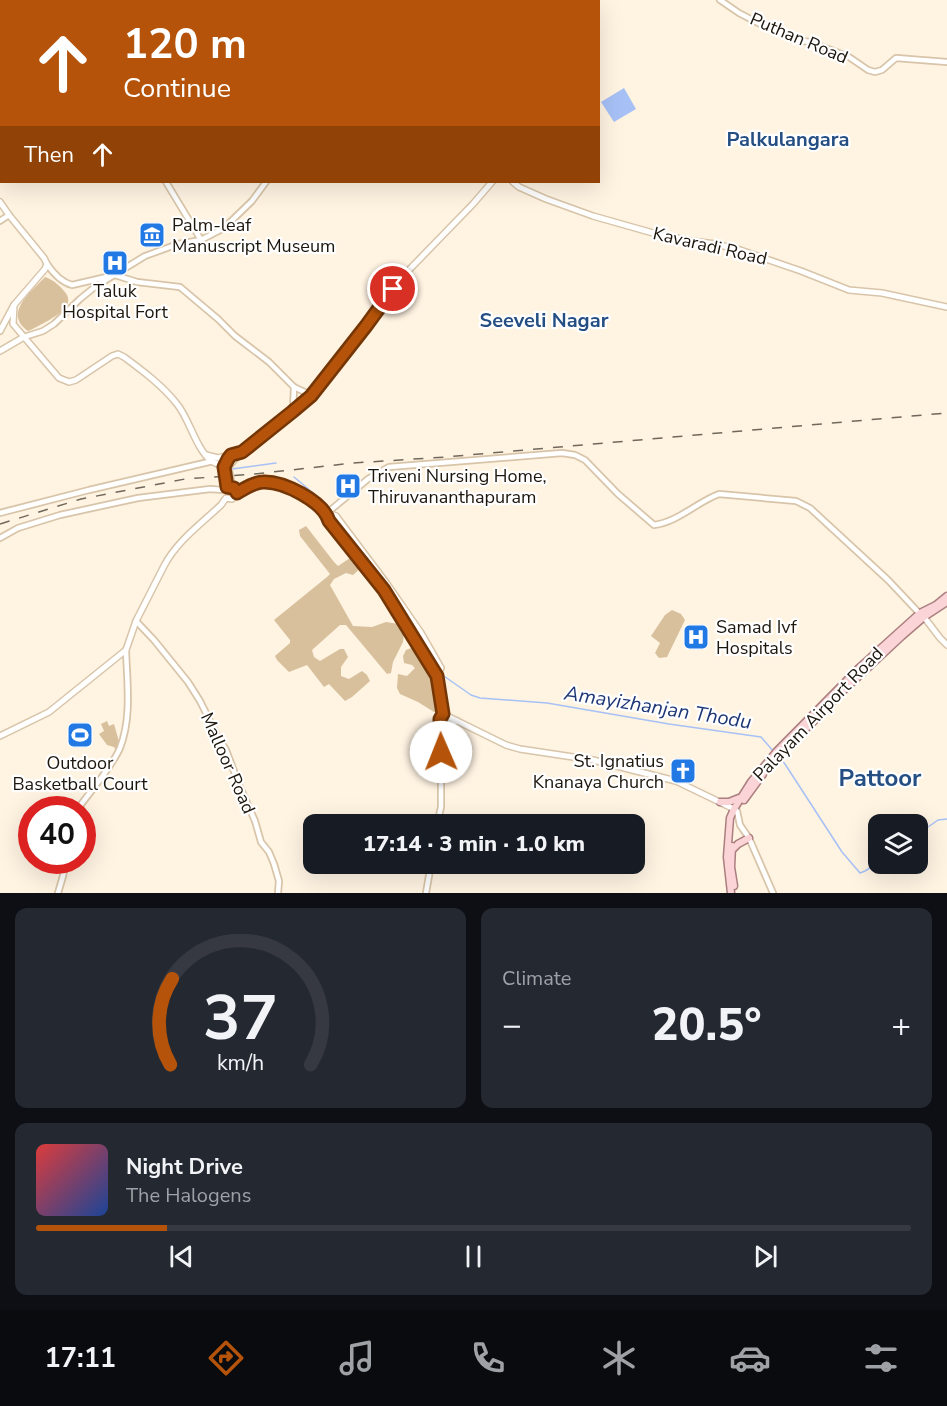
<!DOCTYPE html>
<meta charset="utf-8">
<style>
body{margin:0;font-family:"Nunito Sans",sans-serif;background:#242831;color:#f1f3f6;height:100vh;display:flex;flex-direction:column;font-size:22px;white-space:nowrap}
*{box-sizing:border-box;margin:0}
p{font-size:20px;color:#9ea1a6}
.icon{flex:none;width:33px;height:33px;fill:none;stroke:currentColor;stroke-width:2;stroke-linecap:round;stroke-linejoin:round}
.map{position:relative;height:893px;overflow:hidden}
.sheet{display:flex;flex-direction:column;gap:15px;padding:15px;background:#0d0f14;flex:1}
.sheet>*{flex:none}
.guide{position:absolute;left:0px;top:0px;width:600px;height:183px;box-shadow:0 6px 24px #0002;background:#b45309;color:#fff;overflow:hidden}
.controls{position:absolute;left:868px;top:814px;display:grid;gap:12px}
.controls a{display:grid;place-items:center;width:60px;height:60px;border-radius:12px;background:#171b24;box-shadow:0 6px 24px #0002;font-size:30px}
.speed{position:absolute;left:18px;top:796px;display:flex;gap:12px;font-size:30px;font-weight:700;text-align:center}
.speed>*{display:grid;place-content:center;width:78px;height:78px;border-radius:50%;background:#171b24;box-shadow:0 6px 24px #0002;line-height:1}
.speed .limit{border:9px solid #d22;background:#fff;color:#111}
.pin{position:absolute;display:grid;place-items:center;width:51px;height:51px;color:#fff;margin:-26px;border:3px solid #fff;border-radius:50%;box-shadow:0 2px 6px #0007}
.me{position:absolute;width:66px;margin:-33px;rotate:359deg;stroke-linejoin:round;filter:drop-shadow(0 0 4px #0008)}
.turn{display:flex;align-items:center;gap:21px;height:126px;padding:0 24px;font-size:27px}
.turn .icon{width:78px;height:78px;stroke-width:2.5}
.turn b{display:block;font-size:42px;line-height:51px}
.then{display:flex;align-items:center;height:57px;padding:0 24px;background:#0003;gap:12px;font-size:22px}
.big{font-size:45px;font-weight:800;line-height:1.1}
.sheet .card{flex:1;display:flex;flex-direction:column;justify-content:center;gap:9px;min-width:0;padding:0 21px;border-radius:12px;background:#242831}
.sheet .dial{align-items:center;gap:0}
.dial svg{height:156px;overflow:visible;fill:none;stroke:#363941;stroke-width:7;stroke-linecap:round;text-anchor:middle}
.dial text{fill:#f1f3f6;stroke:none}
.song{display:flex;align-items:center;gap:18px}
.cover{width:72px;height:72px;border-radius:9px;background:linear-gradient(135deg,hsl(0 70% 55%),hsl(220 70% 35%))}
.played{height:6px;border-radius:3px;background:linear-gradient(90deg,#b45309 15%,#363941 15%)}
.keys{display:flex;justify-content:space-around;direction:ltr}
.heat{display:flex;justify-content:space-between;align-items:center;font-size:33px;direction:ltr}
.sheet .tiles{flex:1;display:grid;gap:15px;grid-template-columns:1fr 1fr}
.card:last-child{grid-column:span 2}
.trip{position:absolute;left:303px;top:814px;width:342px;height:60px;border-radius:12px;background:#171b24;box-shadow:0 6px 24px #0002;font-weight:800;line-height:60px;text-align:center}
.dock{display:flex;height:96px;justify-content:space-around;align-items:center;background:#090b0e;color:#9ea1a6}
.dock .icon{width:42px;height:42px}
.dock .active{color:#b45309}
.dock b{font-size:27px;color:#f1f3f6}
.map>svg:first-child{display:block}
.green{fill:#d8c09c}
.water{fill:#a7c1f6}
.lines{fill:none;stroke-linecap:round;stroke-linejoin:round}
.stream{stroke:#a7c1f6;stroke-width:1.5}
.tertiary-casing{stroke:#d8c5a9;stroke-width:8}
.secondary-casing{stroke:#d8c5a9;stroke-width:8}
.primary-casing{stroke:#ab7f7f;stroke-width:9}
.tertiary{stroke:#fff;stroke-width:4.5}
.secondary{stroke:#fff;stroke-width:5}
.primary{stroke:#fad4d7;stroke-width:6}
.rail{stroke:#70685b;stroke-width:1.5;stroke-dasharray:10 10;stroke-linecap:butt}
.secondary-bridge-casing{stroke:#d8c5a9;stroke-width:8;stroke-linecap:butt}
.secondary-bridge{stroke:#fff;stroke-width:5}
.route-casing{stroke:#753606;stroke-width:15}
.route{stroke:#b45309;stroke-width:10}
.labels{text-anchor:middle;stroke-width:4.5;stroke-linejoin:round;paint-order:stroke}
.street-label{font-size:18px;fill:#1d160c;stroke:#fff}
.poi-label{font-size:18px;fill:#1d160c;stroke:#fff;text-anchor:start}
.neighbourhood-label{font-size:20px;font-weight:bold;fill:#254e83;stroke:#fff}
.water-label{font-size:20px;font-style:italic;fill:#1e3775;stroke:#fff}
.district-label{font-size:24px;font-weight:bold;fill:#254e83;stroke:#fff}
</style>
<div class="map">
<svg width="947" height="893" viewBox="0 0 947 893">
<rect width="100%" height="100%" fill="#fff3e2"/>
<g class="green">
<path d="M 45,277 C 52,279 59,285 64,291 C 69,296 70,303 65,308 C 60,315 37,327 28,331 C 3,313 31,292 45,277 Z"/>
<path d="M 306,526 L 334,562 L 338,566 L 353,556 L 360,561 L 363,566 L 353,575 L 346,573 L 334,579 L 330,585 L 353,626 L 372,627 L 386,622 L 399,624 L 404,632 L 403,642 L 393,662 L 391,673 L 387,674 L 346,625 L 340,625 L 312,650 L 314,657 L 320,661 L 340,649 L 344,649 L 348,657 L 341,667 L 341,676 L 349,679 L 362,671 L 367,675 L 370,681 L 352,697 L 345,701 L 329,684 L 324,687 L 307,665 L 289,672 L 277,660 L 275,656 L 290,643 L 290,640 L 274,620 L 327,577 L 330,574 L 300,536 L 299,530 Z"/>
<path d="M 672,610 L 681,614 L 685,620 L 667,657 L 659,658 L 655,653 L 660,643 L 651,636 L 665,615 Z"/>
<path d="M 414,647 L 435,676 L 440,708 L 437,712 L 434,712 L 418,702 L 400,694 L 397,688 L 398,674 L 407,676 L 415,668 L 412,665 L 404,663 L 403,656 L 406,650 Z"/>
<path d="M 107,721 L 109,726 L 114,724 L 120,745 L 115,749 L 114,747 L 107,745 L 99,734 L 104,731 L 101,724 Z"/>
</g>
<path class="water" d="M 624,88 L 636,109 L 614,122 L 601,102 Z"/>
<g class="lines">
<g class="stream">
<path d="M 232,469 L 276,463"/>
<path d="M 294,477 L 318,497 L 327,509"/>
<path d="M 441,674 L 471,695 L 480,698 L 547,703 L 669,724 L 761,737 L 774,752"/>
<path d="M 777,755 L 785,764 L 842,852 L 860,873 L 865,871 L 879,862"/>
<path d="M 918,834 L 938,820 L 947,819"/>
</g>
<g class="tertiary-casing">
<g id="tertiary">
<path d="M 720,0 L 739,13 L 762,25 L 770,27 L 795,40 L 810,42 L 849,57 L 868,70 L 875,72 L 882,70 L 896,58 L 947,62"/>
<path d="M 574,2 L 576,0"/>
<path d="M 166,182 L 201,240"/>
<path d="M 0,221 L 9,215"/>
<path d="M 47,264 C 53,273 61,282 72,285 L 115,275 L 137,282 L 180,287 L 218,319 L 235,336 L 269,362 L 294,387 L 311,395"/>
<path d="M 24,337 L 43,331 L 54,324 L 80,299 L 96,286 L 145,256 L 178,244 L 201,240 L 224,228 L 252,201 L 266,182"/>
<path d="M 293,411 L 294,387"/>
<path d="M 0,513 L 89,490 L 213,461"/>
<path d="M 327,513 L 368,479 L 389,467 L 562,453 L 575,455 L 585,460 L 618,494 L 654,525 C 678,522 697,502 719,494 L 796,501 L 810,508 L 888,580 L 921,615"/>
<path d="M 0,538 L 18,528 L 60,515 L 138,498 L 210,489 L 224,490 L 227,487"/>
<path d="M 136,621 L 154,640 L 188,682 L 200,701 L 217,735 L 226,750 L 240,787 L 255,821 L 261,842 L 269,852 L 274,864 L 279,881 L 278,893"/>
<path d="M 734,809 L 737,811 L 740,825 L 749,838 L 773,893"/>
<path d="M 77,810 C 89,793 112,767 120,748 C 132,717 127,683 126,650"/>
<path d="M 437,825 L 441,807 L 441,723"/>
<path d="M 58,893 L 63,876 L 66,861"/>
<path d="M 426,893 L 431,864"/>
</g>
</g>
<g class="secondary-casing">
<g id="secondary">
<path d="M 106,2 L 106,0"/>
<path d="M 0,88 L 2,87"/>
<path d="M 513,182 L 519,187 L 546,199 L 593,216 L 653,233 L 691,241 L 716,244 L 740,250 L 801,271 L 849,290 L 882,293 L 947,307"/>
<path d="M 0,202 L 9,215 L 44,258 L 47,264 L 45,269 L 14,305 L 0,331"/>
<path d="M 14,305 L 13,324 L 59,378 L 69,382 L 76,380 L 112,356 L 118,354 L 124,357 C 143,371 163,386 177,404 C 190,420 195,447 211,461 C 215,463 220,465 224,467"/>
<path d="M 0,351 L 24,337"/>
<path d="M 206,455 L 218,458 L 240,452"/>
<path d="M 228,468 C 237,454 251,445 263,436 C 279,423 295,410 311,395 L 407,272 L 473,204 L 492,182"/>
<path d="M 236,491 L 234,488 C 256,481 269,482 291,489 C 295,491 300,492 304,495 C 316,502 322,512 336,516 L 387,584 L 421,633 L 441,668 L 437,676"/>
<path d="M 327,513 L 329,521 L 385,590 L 437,676 L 443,714 L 440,719 L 441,723 L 453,723 L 457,721"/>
<path d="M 924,617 L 940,638 L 947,645"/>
<path d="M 443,714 L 506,745 L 520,749 L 593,760 L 676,781 L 734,809"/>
<path d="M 0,736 L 49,712 L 126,650 L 136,621 L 164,566 C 177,541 201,524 221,505 L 226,498 L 232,499 L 235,496 L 237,493 L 262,482"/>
</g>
</g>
<g class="primary-casing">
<g id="primary">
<path d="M 790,744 L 818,717 L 844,690 L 902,636 L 924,617 L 947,602"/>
<path d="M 744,800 L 763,774"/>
<path d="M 720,802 L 729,802 L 739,798"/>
<path d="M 732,846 L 731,867 L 734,886"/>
<path d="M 731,851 L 738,844 L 749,838"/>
<path d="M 731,893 L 727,857 L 730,818 L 734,809 L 751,782 L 777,751 L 860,667 L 920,613 L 936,605 L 947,596"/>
</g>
</g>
<use href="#tertiary" class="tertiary"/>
<use href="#secondary" class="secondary"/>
<use href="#primary" class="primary"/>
<path class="rail" d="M 0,524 L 81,499 L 185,479 L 255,474 L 353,463 L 446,457 L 947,413"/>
<g class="secondary-bridge-casing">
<g id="secondary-bridge">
<path d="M 224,470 L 227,487"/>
<path d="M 229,470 L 232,487"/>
</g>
</g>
<use href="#secondary-bridge" class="secondary-bridge"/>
</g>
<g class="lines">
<g class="route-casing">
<path id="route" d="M 393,289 L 366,326 L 311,396 L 292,412 L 242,452 L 231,455 L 228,459 L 224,467 L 227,487 L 234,488 L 237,493 C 244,489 254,482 263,482 C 283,481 323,501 329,521 L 384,590 L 437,676 L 443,714 L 440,719 L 441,752"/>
</g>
<use href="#route" class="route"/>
</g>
<defs>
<g id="museum-square" transform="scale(1.35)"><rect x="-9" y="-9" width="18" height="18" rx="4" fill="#2279e3" stroke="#fff"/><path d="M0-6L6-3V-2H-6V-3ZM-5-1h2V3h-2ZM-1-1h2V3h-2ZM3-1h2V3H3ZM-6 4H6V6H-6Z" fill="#fff"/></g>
<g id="hospital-square" transform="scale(1.35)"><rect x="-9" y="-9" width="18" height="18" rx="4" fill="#2279e3" stroke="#fff"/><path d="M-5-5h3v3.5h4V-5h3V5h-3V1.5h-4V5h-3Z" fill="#fff"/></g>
<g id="stadium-square" transform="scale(1.35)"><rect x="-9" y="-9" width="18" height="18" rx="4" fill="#2279e3" stroke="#fff"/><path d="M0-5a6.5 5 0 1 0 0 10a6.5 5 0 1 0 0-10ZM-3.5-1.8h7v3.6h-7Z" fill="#fff"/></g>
<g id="church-square" transform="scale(1.35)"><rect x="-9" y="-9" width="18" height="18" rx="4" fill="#2279e3" stroke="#fff"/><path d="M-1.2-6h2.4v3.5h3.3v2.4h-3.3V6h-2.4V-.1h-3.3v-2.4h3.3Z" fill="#fff"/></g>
</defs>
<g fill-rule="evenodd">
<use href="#museum-square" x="152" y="235"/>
<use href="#hospital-square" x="115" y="263"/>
<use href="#hospital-square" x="348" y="486"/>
<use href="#hospital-square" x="696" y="637"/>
<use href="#stadium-square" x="80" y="735"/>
<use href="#church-square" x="683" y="771"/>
</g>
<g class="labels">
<g class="street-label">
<text transform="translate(799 38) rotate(23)" y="6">Puthan Road</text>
<text transform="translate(710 246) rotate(13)" y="6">Kavaradi Road</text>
<text transform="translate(818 714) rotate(-46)" y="6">Palayam Airport Road</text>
<text transform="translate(228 763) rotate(66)" y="6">Malloor Road</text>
</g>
<g class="poi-label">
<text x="172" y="231">Palm-leaf<tspan x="172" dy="21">Manuscript Museum</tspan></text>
<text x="115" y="297" text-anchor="middle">Taluk<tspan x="115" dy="21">Hospital Fort</tspan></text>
<text x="368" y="482">Triveni Nursing Home,<tspan x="368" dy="21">Thiruvananthapuram</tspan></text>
<text x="716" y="633">Samad Ivf<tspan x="716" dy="21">Hospitals</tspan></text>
<text x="664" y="767" text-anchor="end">St. Ignatius<tspan x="664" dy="21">Knanaya Church</tspan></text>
<text x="80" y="769" text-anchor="middle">Outdoor<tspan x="80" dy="21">Basketball Court</tspan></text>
</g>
<g class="neighbourhood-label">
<text x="788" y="146">Palkulangara</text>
<text x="544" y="327">Seeveli Nagar</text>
</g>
<g class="water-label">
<text transform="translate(658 707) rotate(9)" y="7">Amayizhanjan Thodu</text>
</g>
<g class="district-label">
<text x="880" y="786">Pattoor</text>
</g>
</g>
</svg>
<div class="controls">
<a><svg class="icon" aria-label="layers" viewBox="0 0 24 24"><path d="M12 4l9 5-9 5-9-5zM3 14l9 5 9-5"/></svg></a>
</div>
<div class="speed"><div class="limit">40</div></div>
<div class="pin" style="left:393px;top:289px;background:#d93025"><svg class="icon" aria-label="arrive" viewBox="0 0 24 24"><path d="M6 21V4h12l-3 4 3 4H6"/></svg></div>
<svg class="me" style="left:441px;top:752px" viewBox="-20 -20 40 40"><circle r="19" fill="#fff"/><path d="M0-13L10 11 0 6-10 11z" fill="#b45309"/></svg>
<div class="trip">17:14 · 3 min · 1.0 km</div>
<div class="guide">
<div class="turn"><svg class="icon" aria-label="ahead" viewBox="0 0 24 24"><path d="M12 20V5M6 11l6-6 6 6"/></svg><div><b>120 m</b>Continue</div></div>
<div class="then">Then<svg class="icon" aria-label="ahead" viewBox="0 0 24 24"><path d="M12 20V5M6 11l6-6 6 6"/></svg></div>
</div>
</div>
<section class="sheet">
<div class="tiles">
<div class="card dial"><svg viewBox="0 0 100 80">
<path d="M14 69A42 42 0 1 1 86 69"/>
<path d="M14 69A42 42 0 0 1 15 25" stroke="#b45309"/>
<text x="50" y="56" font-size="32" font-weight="700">37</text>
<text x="50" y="72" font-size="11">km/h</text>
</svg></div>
<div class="card"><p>Climate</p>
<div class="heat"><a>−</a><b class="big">20.5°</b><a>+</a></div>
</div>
<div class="card">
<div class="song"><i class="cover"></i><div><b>Night Drive</b><p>The Halogens</p></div></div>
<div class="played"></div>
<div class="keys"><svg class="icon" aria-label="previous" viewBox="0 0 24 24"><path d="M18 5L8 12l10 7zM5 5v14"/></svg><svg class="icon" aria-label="pause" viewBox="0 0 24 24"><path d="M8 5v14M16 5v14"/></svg><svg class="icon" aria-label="next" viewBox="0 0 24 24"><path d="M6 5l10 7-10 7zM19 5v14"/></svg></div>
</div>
</div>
</section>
<nav class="dock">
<b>17:11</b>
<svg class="icon active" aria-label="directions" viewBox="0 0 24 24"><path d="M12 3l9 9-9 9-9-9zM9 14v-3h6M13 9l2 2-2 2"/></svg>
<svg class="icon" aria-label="music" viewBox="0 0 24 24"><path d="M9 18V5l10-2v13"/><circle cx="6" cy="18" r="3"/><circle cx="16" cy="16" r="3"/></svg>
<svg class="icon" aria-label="phone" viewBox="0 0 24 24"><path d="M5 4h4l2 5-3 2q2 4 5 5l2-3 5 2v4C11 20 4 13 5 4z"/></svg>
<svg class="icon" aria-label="climate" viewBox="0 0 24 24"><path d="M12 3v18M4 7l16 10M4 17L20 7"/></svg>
<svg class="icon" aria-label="car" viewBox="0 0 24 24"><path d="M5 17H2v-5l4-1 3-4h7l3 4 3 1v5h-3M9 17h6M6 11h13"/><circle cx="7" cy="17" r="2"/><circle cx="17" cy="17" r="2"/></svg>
<svg class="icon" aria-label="filters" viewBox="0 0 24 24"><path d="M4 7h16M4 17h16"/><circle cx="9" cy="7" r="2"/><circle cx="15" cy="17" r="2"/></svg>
</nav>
